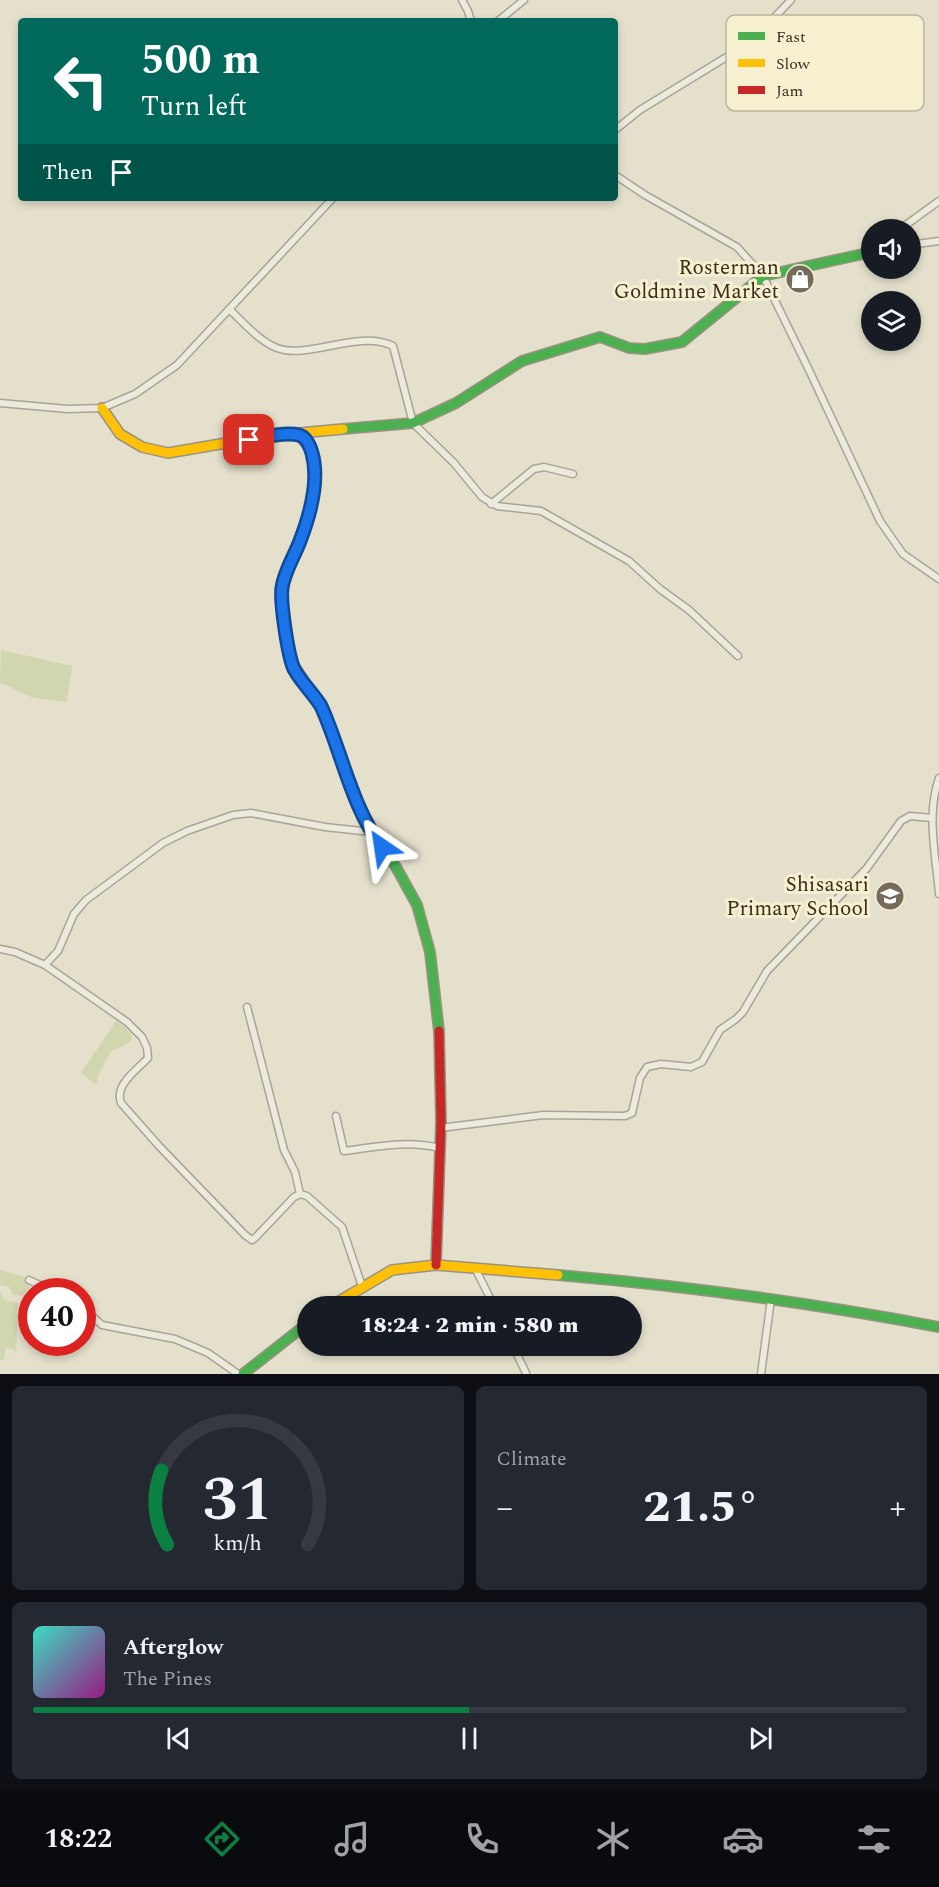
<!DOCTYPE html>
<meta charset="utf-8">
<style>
body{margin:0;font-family:Spectral,serif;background:#242831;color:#f1f3f6;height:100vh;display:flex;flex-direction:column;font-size:22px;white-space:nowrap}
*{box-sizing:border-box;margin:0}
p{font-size:20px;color:#9ea1a6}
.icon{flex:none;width:33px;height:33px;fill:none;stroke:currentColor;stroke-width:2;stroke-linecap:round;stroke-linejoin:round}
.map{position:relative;height:1374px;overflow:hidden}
.drawer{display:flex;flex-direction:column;gap:12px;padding:12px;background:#0d0f14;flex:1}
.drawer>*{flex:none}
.banner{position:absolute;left:18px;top:18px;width:600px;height:183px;border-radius:6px;box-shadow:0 3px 9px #0003;background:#00695c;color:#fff;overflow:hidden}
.fabs{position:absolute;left:861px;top:219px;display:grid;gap:12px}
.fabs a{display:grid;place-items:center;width:60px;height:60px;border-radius:50%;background:#171b24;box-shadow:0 3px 9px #0003;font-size:30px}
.speed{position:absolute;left:18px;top:1278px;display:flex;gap:12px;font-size:30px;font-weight:700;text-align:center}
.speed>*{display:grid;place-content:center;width:78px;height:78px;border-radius:50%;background:#171b24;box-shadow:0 3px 9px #0003;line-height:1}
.speed .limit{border:9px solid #d22;background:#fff;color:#111}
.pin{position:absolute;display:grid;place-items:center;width:51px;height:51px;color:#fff;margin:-26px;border-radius:12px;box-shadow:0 3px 9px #0006}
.me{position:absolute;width:66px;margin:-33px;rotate:328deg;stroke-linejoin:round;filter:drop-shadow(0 0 4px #0008)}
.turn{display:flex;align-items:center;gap:21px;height:126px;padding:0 24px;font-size:27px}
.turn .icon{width:78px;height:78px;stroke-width:2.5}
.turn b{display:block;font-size:42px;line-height:51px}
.then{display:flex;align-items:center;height:57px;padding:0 24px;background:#0003;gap:12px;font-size:22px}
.big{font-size:45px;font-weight:800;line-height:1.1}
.drawer .tile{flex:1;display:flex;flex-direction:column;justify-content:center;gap:9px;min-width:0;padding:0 21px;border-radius:9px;background:#242831}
.drawer .dial{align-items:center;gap:0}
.dial svg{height:156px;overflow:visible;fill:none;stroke:#363941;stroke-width:7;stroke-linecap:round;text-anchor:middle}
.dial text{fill:#f1f3f6;stroke:none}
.song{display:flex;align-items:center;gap:18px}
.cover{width:72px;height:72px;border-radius:9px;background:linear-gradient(135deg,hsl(170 70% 55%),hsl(310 70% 35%))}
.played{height:6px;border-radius:3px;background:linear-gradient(90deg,#0b8043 50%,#363941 50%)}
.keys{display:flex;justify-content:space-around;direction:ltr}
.heat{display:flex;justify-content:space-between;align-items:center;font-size:33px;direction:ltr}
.drawer .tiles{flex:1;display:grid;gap:12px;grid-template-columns:1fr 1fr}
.tile:last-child{grid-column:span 2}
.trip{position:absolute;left:297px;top:1296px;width:345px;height:60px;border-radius:30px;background:#171b24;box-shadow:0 3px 9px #0003;font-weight:800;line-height:60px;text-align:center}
.tabs{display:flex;height:96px;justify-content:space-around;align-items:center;background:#090b0e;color:#9ea1a6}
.tabs .icon{width:42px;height:42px}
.tabs .selected{color:#0b8043}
.tabs b{font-size:27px;color:#f1f3f6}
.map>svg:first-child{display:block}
.green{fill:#d1d6ae}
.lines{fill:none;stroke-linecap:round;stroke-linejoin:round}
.street-casing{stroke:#a9a495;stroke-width:9}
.fast-casing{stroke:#999384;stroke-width:12}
.slow-casing{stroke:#999384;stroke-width:12}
.jam-casing{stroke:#999384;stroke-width:12}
.street{stroke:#ece9dd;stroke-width:6}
.fast{stroke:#4caf50;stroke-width:9}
.slow{stroke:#ffc107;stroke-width:9}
.jam{stroke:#c62828;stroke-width:9}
.route-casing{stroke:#114b97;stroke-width:15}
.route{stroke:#1a73e8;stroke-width:10}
.labels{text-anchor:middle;stroke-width:6;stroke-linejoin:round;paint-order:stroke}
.poi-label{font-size:21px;fill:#382c1d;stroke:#f6efd0;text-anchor:end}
.key{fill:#f6efd0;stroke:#bdb49a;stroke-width:1.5}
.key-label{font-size:16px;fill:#382c1d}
</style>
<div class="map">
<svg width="939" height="1374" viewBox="0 0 939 1374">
<rect width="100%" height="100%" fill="#e4e0cc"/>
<g class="green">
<path d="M 1,650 L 72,666 L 67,702 L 33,698 L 6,685 L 0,684 Z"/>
<path d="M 116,1021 C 141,1038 134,1042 111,1051 L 98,1076 L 97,1085 L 81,1073 Z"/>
<path d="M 0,1270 L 23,1276 L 29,1288 L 22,1296 L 13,1295 L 9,1287 L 0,1285 Z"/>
<path d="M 0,1293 L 5,1300 L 18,1303 L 16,1356 L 15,1350 L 6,1347 L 4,1360 L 0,1360 Z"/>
</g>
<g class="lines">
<g class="street-casing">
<g id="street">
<path d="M 462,0 L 468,11 L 471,21"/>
<path d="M 498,21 L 524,0"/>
<path d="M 615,130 L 640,110 L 769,31 L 768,24 L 791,0"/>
<path d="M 615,175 L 645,195 L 737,247 L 763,276 L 809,370 L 880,521 L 903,554 L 939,579"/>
<path d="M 899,230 L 939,201"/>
<path d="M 910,245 L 939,241"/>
<path d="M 229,309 C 243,322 259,341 277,348 C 308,360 358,329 393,346 L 413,423 L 454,463 L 482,497 L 497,506 L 541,511 L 629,561 L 660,589 L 689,610 L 738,656"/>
<path d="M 0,403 L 68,409 L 102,408 L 135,394 L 177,365 L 333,198"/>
<path d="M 491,504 L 534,469 L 544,467 L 573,474"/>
<path d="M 939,778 C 926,815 936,856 939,894"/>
<path d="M 0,949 L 15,952 L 45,965 L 127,1022 L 142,1037 L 147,1048 L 148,1058 C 137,1070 114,1085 121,1103 L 159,1146 L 245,1235 L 252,1240 L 255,1238 L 294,1197 L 300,1194 L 307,1196 L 342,1227 L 362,1286"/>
<path d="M 45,965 L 58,951 L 74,914 L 86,900 L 163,843 L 187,831 L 233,815 L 251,813 L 325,827 L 371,832"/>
<path d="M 247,1007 L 284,1150 L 295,1172 L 300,1194"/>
<path d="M 336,1116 L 344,1151 C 375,1147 408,1140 439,1148"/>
<path d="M 440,1128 L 543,1115 L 625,1116 L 632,1113 L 640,1078 L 647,1067 L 661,1064 L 691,1067 L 702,1062 L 720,1030 L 736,1019 L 743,1012 L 767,971 L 867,868 L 901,821 L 910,816 L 932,818"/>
<path d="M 475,1268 L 494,1306"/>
<path d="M 29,1280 L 55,1292"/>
<path d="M 82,1307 L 102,1325 L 175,1339 L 208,1353 L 238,1374"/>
<path d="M 513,1346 L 526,1373"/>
<path d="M 761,1374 L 771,1299"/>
</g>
</g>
<g class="fast-casing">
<g id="fast">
<path d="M 343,429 L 413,423 L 456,403 L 522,361 L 600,337 L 629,348 L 645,349 L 682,342 L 763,276 L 872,252"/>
<path d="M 293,664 L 321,707 L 369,829 L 396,867 L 417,905 L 430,952 L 439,1031"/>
<path d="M 558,1275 C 686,1286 813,1303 939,1327"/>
<path d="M 243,1374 L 308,1323"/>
</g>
</g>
<g class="slow-casing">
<g id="slow">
<path d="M 102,408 L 120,434 L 142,447 L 168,453 L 267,436 L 343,429"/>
<path d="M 331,1306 L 392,1270 L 436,1265 L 558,1275"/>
</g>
</g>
<g class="jam-casing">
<g id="jam">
<path d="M 293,664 C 286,642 279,610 282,586 C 285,571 294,557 299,543 C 312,512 329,459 298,435"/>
<path d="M 436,1265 L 441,1122 L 439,1031"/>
</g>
</g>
<use href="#street" class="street"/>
<use href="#fast" class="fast"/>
<use href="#slow" class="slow"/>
<use href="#jam" class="jam"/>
</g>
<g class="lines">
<g class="route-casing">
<path id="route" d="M 249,440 C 262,437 287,432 299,435 C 306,437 310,446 312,453 C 320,481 310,515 300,541 C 294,557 284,572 282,588 C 280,602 288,656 294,669 C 301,682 313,693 321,706 C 342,752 351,806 382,847"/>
</g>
<use href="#route" class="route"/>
</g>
<defs>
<g id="shop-disc" transform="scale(1.5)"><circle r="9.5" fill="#746b5a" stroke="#f6efd0"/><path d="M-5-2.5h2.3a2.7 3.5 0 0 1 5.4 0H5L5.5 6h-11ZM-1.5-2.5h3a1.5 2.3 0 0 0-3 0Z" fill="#fff"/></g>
<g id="school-disc" transform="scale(1.5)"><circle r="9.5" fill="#746b5a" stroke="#f6efd0"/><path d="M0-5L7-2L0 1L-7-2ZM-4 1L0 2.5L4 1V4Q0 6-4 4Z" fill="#fff"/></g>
</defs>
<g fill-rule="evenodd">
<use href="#shop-disc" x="800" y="279"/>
<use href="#school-disc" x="890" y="896"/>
</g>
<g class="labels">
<g class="poi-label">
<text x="779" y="274">Rosterman<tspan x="779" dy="24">Goldmine Market</tspan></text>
<text x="869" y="891">Shisasari<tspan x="869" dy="24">Primary School</tspan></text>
</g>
</g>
<rect x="726" y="15" width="198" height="96" rx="9" class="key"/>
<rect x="738" y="32" width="27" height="8" fill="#4caf50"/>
<rect x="738" y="59" width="27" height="8" fill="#ffc107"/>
<rect x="738" y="86" width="27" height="8" fill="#c62828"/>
<g class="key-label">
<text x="776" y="42">Fast</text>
<text x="776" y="69">Slow</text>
<text x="776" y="96">Jam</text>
</g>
</svg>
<div class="fabs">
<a><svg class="icon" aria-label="sound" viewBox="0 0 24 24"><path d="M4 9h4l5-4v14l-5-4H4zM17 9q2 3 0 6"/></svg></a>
<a><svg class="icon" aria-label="layers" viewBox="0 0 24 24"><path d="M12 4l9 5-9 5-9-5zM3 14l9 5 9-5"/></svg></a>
</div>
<div class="speed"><div class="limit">40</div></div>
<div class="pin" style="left:249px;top:440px;background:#d93025"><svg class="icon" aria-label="arrive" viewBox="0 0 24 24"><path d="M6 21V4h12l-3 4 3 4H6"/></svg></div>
<svg class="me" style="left:382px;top:847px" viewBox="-20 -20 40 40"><path d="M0-17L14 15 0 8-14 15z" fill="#1a73e8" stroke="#fff" stroke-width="4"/></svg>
<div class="trip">18:24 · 2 min · 580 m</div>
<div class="banner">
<div class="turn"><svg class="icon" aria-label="left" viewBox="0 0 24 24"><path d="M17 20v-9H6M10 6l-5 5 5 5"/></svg><div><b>500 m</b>Turn left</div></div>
<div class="then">Then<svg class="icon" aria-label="arrive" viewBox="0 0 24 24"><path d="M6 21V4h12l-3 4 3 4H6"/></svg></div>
</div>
</div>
<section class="drawer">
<div class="tiles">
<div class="tile dial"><svg viewBox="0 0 100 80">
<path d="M14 69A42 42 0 1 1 86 69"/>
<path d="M14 69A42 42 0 0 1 11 31" stroke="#0b8043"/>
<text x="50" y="56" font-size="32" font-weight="700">31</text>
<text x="50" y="72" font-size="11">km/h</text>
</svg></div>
<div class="tile"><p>Climate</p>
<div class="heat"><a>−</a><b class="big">21.5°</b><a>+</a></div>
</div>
<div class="tile">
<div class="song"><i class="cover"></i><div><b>Afterglow</b><p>The Pines</p></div></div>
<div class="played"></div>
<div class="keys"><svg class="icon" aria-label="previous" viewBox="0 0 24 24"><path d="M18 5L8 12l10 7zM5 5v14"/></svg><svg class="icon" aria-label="pause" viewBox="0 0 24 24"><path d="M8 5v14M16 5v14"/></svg><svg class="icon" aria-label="next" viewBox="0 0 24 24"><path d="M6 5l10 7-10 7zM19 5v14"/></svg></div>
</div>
</div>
</section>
<nav class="tabs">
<b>18:22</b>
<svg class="icon selected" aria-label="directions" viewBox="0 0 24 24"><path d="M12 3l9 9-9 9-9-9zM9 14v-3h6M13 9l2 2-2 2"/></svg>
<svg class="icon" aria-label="music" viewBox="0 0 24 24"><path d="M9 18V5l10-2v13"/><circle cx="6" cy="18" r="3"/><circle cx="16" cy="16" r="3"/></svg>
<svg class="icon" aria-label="phone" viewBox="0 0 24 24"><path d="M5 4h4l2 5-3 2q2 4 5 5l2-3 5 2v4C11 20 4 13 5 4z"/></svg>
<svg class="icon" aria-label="climate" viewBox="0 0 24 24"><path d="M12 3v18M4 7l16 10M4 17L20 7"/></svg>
<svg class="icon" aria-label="car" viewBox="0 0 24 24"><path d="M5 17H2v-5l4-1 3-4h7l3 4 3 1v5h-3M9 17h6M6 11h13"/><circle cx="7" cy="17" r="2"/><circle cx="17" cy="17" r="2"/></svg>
<svg class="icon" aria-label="filters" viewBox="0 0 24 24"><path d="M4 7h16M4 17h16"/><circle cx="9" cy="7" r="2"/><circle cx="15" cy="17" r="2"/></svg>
</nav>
